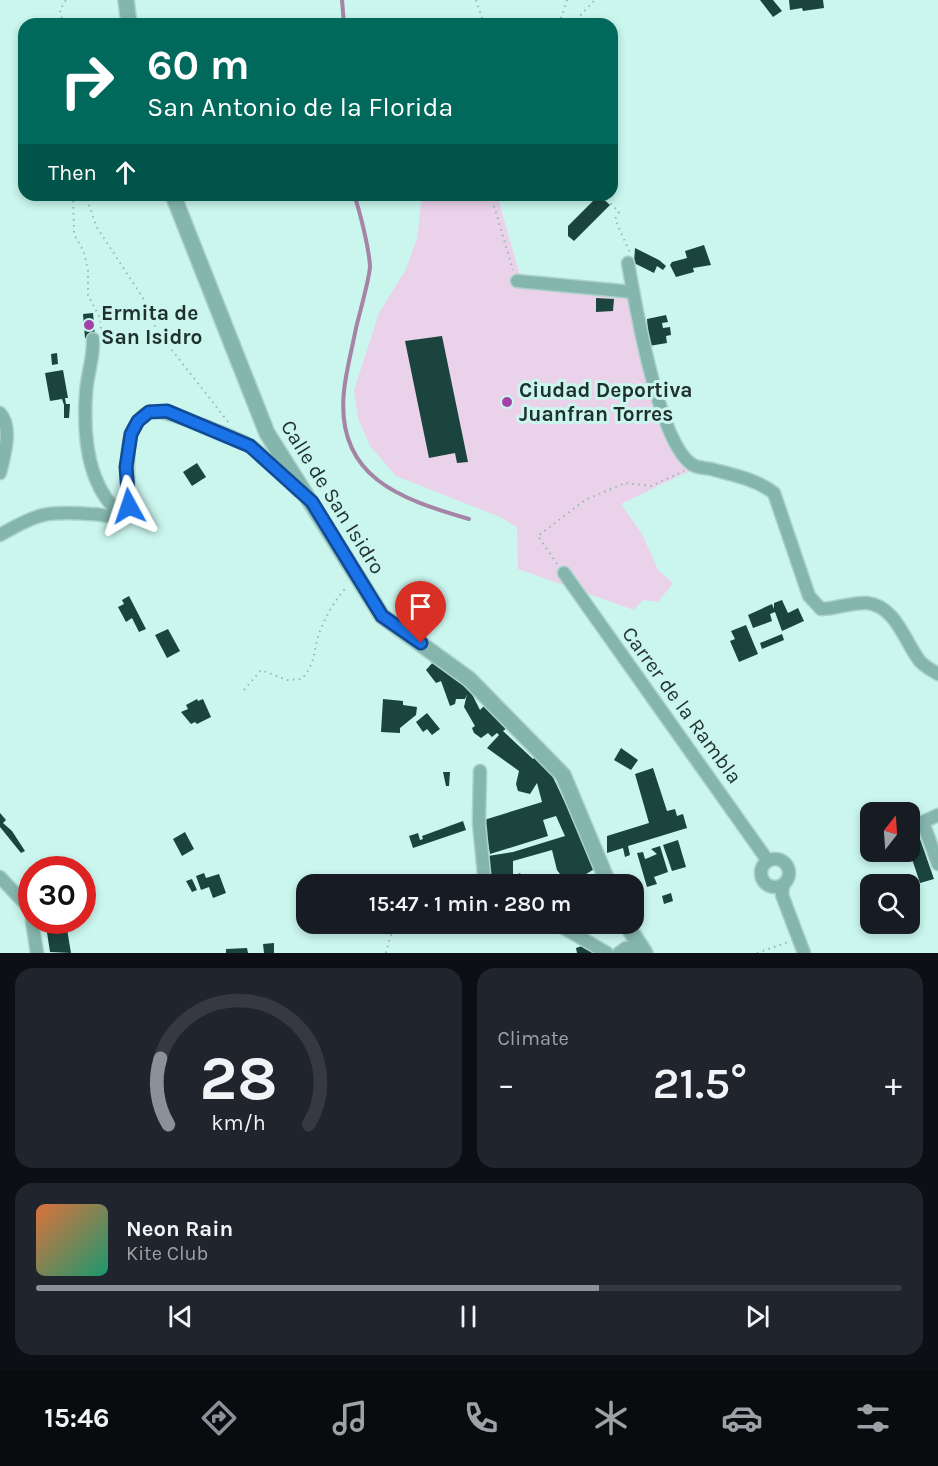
<!DOCTYPE html>
<meta charset="utf-8">
<style>
body{margin:0;font-family:Karla,sans-serif;background:#20242c;color:#f1f3f6;height:100vh;display:flex;flex-direction:column;font-size:22px;white-space:nowrap}
*{box-sizing:border-box;margin:0}
p{font-size:20px;color:#9ea1a6}
.icon{flex:none;width:33px;height:33px;fill:none;stroke:currentColor;stroke-width:2;stroke-linecap:round;stroke-linejoin:round}
.map{position:relative;height:953px;overflow:hidden}
.side{display:flex;flex-direction:column;gap:15px;padding:15px;background:#0d0f14;flex:1}
.side>*{flex:none}
.hud{position:absolute;left:18px;top:18px;width:600px;height:183px;border-radius:18px;box-shadow:0 3px 9px #0003;background:#00695c;color:#fff;overflow:hidden}
.needle{width:39px;rotate:17deg}
.controls{position:absolute;left:860px;top:802px;display:grid;gap:12px}
.controls a{display:grid;place-items:center;width:60px;height:60px;border-radius:12px;background:#171b24;box-shadow:0 3px 9px #0003;font-size:30px}
.speed{position:absolute;left:18px;top:856px;display:flex;gap:12px;font-size:30px;font-weight:700;text-align:center}
.speed>*{display:grid;place-content:center;width:78px;height:78px;border-radius:50%;background:#171b24;box-shadow:0 3px 9px #0003;line-height:1}
.speed .limit{border:9px solid #d22;background:#fff;color:#111}
.pin{position:absolute;display:grid;place-items:center;width:51px;height:51px;color:#fff;margin:-62px -26px;border-radius:50% 50% 50% 0;rotate:-45deg;box-shadow:0 0 6px #0007}
.pin .icon{rotate:45deg}
.me{position:absolute;width:66px;margin:-33px;rotate:355deg;stroke-linejoin:round;filter:drop-shadow(0 0 4px #0008)}
.turn{display:flex;align-items:center;gap:21px;height:126px;padding:0 30px;font-size:27px}
.turn .icon{width:78px;height:78px;stroke-width:2.5}
.turn b{display:block;font-size:42px;line-height:51px}
.then{display:flex;align-items:center;height:57px;padding:0 30px;background:#0003;gap:12px;font-size:22px}
.big{font-size:45px;font-weight:600;line-height:1.1}
.side .card{flex:1;display:flex;flex-direction:column;justify-content:center;gap:9px;min-width:0;padding:0 21px;border-radius:18px;background:#20242c}
.side .dial{align-items:center;gap:0}
.dial svg{height:156px;overflow:visible;fill:none;stroke:#363941;stroke-width:7;stroke-linecap:round;text-anchor:middle}
.dial text{fill:#f1f3f6;stroke:none}
.song{display:flex;align-items:center;gap:18px}
.cover{width:72px;height:72px;border-radius:9px;background:linear-gradient(135deg,hsl(20 70% 55%),hsl(160 70% 35%))}
.played{height:6px;border-radius:3px;background:linear-gradient(90deg,#8c9099 65%,#363941 65%)}
.keys{display:flex;justify-content:space-around;direction:ltr}
.heat{display:flex;justify-content:space-between;align-items:center;font-size:33px;direction:ltr}
.side .tiles{flex:1;display:grid;gap:15px;grid-template-columns:1fr 1fr}
.card:last-child{grid-column:span 2}
.trip{position:absolute;left:296px;top:874px;width:348px;height:60px;border-radius:18px;background:#171b24;box-shadow:0 3px 9px #0003;font-weight:600;line-height:60px;text-align:center}
.menu{display:flex;height:96px;justify-content:space-around;align-items:center;background:#090b0e;color:#9ea1a6}
.menu .icon{width:42px;height:42px}
.menu .on{color:#8c9099}
.menu b{font-size:27px;color:#f1f3f6}
.map>svg:first-child{display:block}
.green{fill:#ebd2eb}
.lines{fill:none;stroke-linecap:round;stroke-linejoin:round}
.stream{stroke:#a584a5;stroke-width:4}
.building{fill:#1b443e}
.minor-casing{stroke:#abd2cb;stroke-width:15}
.tertiary-casing{stroke:#abd2cb;stroke-width:18}
.path{stroke:#96b9b3;stroke-width:2;stroke-dasharray:1.5 4.5;stroke-linecap:butt}
.minor{stroke:#84b6ad;stroke-width:12}
.tertiary{stroke:#84b6ad;stroke-width:15}
.route-casing{stroke:#114b97;stroke-width:15}
.route{stroke:#1a73e8;stroke-width:10}
.poi-dot{fill:#a441a7;stroke:#caf6ee;stroke-width:2}
.labels{text-anchor:middle;stroke-width:6;stroke-linejoin:round;paint-order:stroke}
.poi-label{font-size:21px;font-weight:bold;fill:#1f302d;stroke:#caf6ee;text-anchor:start}
.street-label{font-size:21px;fill:#1f302d;stroke:#caf6ee}
</style>
<div class="map">
<svg width="938" height="953" viewBox="0 0 938 953">
<rect width="100%" height="100%" fill="#caf6ee"/>
<path class="green" d="M 422,195 L 497,195 L 523,286 L 618,291 L 630,298 L 636,329 L 634,335 L 638,338 L 661,414 L 701,470 L 685,473 L 621,504 L 642,534 L 658,570 L 673,583 L 658,602 L 643,600 L 634,610 L 518,569 L 517,527 L 500,517 L 396,476 L 370,446 L 358,418 L 354,390 L 379,313 L 405,271 L 417,239 Z"/>
<g class="lines">
<g class="stream">
<path d="M 342,0 L 344,24"/>
<path d="M 354,195 C 360,211 369,249 370,266 C 370,277 359,315 356,328 C 352,349 346,371 344,391 C 335,477 400,499 469,519"/>
</g>
</g>
<g class="building">
<path d="M 760,0 L 773,0 L 782,11 L 773,17 Z"/>
<path d="M 789,0 L 823,0 L 824,8 L 803,11 L 802,8 L 790,10 Z"/>
<path d="M 599,195 L 610,205 L 574,241 L 568,236 L 568,226 Z"/>
<path d="M 704,245 L 711,265 L 693,268 L 694,272 L 676,277 L 670,265 L 672,262 L 687,258 L 685,251 Z"/>
<path d="M 635,248 L 659,260 L 666,266 L 663,270 L 657,266 L 654,273 L 634,263 Z"/>
<path d="M 596,298 L 614,299 L 613,311 L 596,312 Z"/>
<path d="M 93,313 L 95,337 L 85,338 L 83,314 Z"/>
<path d="M 666,315 L 668,322 L 662,323 L 663,328 L 670,327 L 671,335 L 666,336 L 667,343 L 649,346 L 647,319 Z"/>
<path d="M 442,336 L 468,462 L 457,463 L 455,453 L 429,458 L 405,341 Z"/>
<path d="M 57,353 L 58,364 L 52,365 L 51,354 Z"/>
<path d="M 63,370 L 68,398 L 65,398 L 66,404 L 70,404 L 69,418 L 64,418 L 64,405 L 62,399 L 50,401 L 45,373 Z"/>
<path d="M 197,463 L 206,477 L 192,486 L 183,472 Z"/>
<path d="M 129,596 L 146,629 L 139,632 L 132,618 L 126,622 L 118,607 L 124,604 L 122,600 Z"/>
<path d="M 782,600 L 788,613 L 798,608 L 804,621 L 782,631 L 775,612 L 770,614 L 772,621 L 753,628 L 748,615 L 772,604 L 774,609 L 774,603 Z"/>
<path d="M 746,625 L 758,654 L 739,662 L 730,641 L 735,639 L 731,631 Z"/>
<path d="M 168,629 L 180,651 L 167,658 L 155,635 Z"/>
<path d="M 782,634 L 784,640 L 762,649 L 760,643 Z"/>
<path d="M 434,661 L 469,688 L 480,710 L 484,706 L 507,728 L 503,731 L 533,759 L 536,756 L 550,771 L 596,868 L 568,885 L 557,870 L 552,850 L 513,861 L 513,877 L 520,873 L 525,882 L 520,885 L 498,885 L 491,878 L 488,856 L 513,852 L 565,836 L 556,816 L 543,820 L 548,836 L 490,854 L 484,820 L 542,802 L 537,783 L 530,794 L 518,791 L 516,784 L 519,771 L 487,748 L 499,735 L 497,733 L 492,737 L 488,733 L 481,738 L 474,733 L 472,728 L 475,726 L 464,707 L 467,694 L 465,699 L 456,699 L 455,704 L 450,706 L 441,681 L 436,683 L 426,670 Z"/>
<path d="M 197,699 L 198,701 L 203,699 L 211,717 L 197,724 L 195,722 L 191,724 L 181,712 L 188,709 L 186,705 Z"/>
<path d="M 383,699 L 403,701 L 403,705 L 417,707 L 416,715 L 400,728 L 400,733 L 381,732 Z"/>
<path d="M 427,713 L 440,729 L 432,735 L 427,729 L 423,732 L 416,722 Z"/>
<path d="M 621,748 L 638,760 L 631,770 L 614,760 Z"/>
<path d="M 653,768 L 667,811 L 675,809 L 677,816 L 683,814 L 687,828 L 628,846 L 630,855 L 625,857 L 623,848 L 607,853 L 607,836 L 649,823 L 635,774 Z"/>
<path d="M 443,772 L 450,772 L 449,786 L 446,786 Z"/>
<path d="M 907,802 L 934,879 L 920,883 L 909,850 L 909,813 L 896,813 L 894,807 Z"/>
<path d="M 0,813 L 6,820 L 3,823 L 12,831 L 25,851 L 21,853 L 0,827 Z"/>
<path d="M 463,821 L 466,830 L 413,848 L 409,836 L 418,833 L 420,840 L 423,839 L 422,836 Z"/>
<path d="M 185,832 L 194,849 L 182,856 L 173,839 Z"/>
<path d="M 678,840 L 686,867 L 672,871 L 663,845 Z"/>
<path d="M 660,846 L 668,872 L 654,877 L 657,884 L 647,887 L 637,853 L 643,852 L 645,859 L 648,858 L 657,854 L 651,849 Z"/>
<path d="M 204,873 L 206,878 L 219,874 L 226,893 L 213,898 L 209,887 L 201,890 L 196,876 Z"/>
<path d="M 192,879 L 197,890 L 192,892 L 186,881 Z"/>
<path d="M 639,892 L 640,903 L 634,904 L 633,893 Z"/>
<path d="M 671,893 L 673,901 L 664,904 L 662,896 Z"/>
<path d="M 66,923 L 71,953 L 50,952 L 46,926 Z"/>
<path d="M 274,943 L 274,953 L 264,953 L 263,944 Z"/>
<path d="M 585,945 L 600,953 L 577,953 L 576,948 Z"/>
<path d="M 247,948 L 248,953 L 226,953 L 226,949 Z"/>
</g>
<g class="lines">
<g class="minor-casing">
<g id="minor">
<path d="M 628,263 C 635,303 659,445 693,465 C 698,468 705,468 711,469 C 733,475 756,479 774,493 L 809,596 L 821,609 C 836,609 852,602 867,603 C 896,606 905,642 919,660 C 923,666 932,670 938,674"/>
<path d="M 517,281 L 633,292"/>
<path d="M 93,339 C 94,357 87,375 86,393 C 83,436 87,488 123,516"/>
<path d="M 0,413 C 13,427 4,457 0,473"/>
<path d="M 0,535 C 38,513 46,511 90,514 C 102,514 111,518 123,516 C 134,497 123,462 131,435 C 133,427 142,414 150,412 C 164,408 234,437 249,445 C 267,456 284,477 300,492"/>
<path d="M 564,573 L 768,861"/>
<path d="M 480,771 L 479,823 L 485,885"/>
<path d="M 938,815 L 923,822 L 938,864"/>
<circle cx="775" cy="873" r="14"/>
<path d="M 0,877 L 31,910 L 32,915"/>
<path d="M 783,885 L 782,895 L 804,953"/>
<path d="M 32,921 L 37,953"/>
<path d="M 557,924 L 607,953"/>
<path d="M 619,953 L 626,948 L 641,947"/>
</g>
</g>
<g class="tertiary-casing">
<g id="tertiary">
<path d="M 126,0 L 129,24"/>
<path d="M 173,195 L 267,433 L 382,616 L 469,679 L 563,775 L 609,885"/>
<path d="M 626,924 L 645,953"/>
</g>
</g>
<g class="path">
<path d="M 476,0 L 484,24"/>
<path d="M 63,24 L 60,10 L 66,0"/>
<path d="M 559,24 L 567,0"/>
<path d="M 572,24 L 595,0"/>
<path d="M 73,195 L 74,234 L 84,252 L 88,270 L 88,295 L 100,318 L 101,330"/>
<path d="M 82,195 L 90,207 L 96,226 L 143,298 L 157,331 L 229,423"/>
<path d="M 602,195 L 619,212 L 615,219 L 630,253"/>
<path d="M 494,206 L 513,270"/>
<path d="M 557,564 L 538,536 L 585,500 L 625,483 L 651,486 L 684,471"/>
<path d="M 244,690 L 261,670 L 287,680 L 302,679 C 318,659 312,652 320,631 C 326,616 335,599 347,587"/>
<path d="M 436,885 L 456,880 L 474,884"/>
<path d="M 386,953 L 390,937 L 398,924"/>
<path d="M 757,953 L 788,942"/>
</g>
<use href="#minor" class="minor"/>
<use href="#tertiary" class="tertiary"/>
</g>
<g class="lines">
<g class="route-casing">
<path id="route" d="M 129,506 L 126,467 L 131,434 L 138,421 L 149,412 L 167,411 L 250,446 L 312,502 L 382,616 L 421,643"/>
</g>
<use href="#route" class="route"/>
</g>
<g class="poi-dot">
<circle cx="89" cy="325" r="6"/>
<circle cx="507" cy="402" r="6"/>
</g>
<g class="labels">
<g class="poi-label">
<text x="101" y="320">Ermita de<tspan x="101" dy="24">San Isidro</tspan></text>
<text x="519" y="397">Ciudad Deportiva<tspan x="519" dy="24">Juanfran Torres</tspan></text>
</g>
<g class="street-label">
<text transform="translate(333 497) rotate(58)" y="7">Calle de San Isidro</text>
<text transform="translate(682 705) rotate(54)" y="7">Carrer de la Rambla</text>
</g>
</g>
</svg>
<div class="controls">
<a><svg class="needle" viewBox="-14 -14 28 28"><path d="M0-13l5 13h-10z" fill="#e53935"/><path d="M0 13l5-13h-10z" fill="#9ea1a6"/></svg></a>
<a><svg class="icon" aria-label="search" viewBox="0 0 24 24"><circle cx="10" cy="10" r="6"/><path d="M15 15l6 6"/></svg></a>
</div>
<div class="speed"><div class="limit">30</div></div>
<div class="pin" style="left:421px;top:643px;background:#d93025"><svg class="icon" aria-label="arrive" viewBox="0 0 24 24"><path d="M6 21V4h12l-3 4 3 4H6"/></svg></div>
<svg class="me" style="left:129px;top:506px" viewBox="-20 -20 40 40"><path d="M0-17L14 15 0 8-14 15z" fill="#1a73e8" stroke="#fff" stroke-width="4"/></svg>
<div class="trip">15:47 · 1 min · 280 m</div>
<div class="hud">
<div class="turn"><svg class="icon" aria-label="right" viewBox="0 0 24 24"><path d="M7 20v-9h11M14 6l5 5-5 5"/></svg><div><b>60 m</b>San Antonio de la Florida</div></div>
<div class="then">Then<svg class="icon" aria-label="ahead" viewBox="0 0 24 24"><path d="M12 20V5M6 11l6-6 6 6"/></svg></div>
</div>
</div>
<section class="side">
<div class="tiles">
<div class="card dial"><svg viewBox="0 0 100 80">
<path d="M14 69A42 42 0 1 1 86 69"/>
<path d="M14 69A42 42 0 0 1 10 35" stroke="#8c9099"/>
<text x="50" y="56" font-size="32" font-weight="700">28</text>
<text x="50" y="72" font-size="11">km/h</text>
</svg></div>
<div class="card"><p>Climate</p>
<div class="heat"><a>−</a><b class="big">21.5°</b><a>+</a></div>
</div>
<div class="card">
<div class="song"><i class="cover"></i><div><b>Neon Rain</b><p>Kite Club</p></div></div>
<div class="played"></div>
<div class="keys"><svg class="icon" aria-label="previous" viewBox="0 0 24 24"><path d="M18 5L8 12l10 7zM5 5v14"/></svg><svg class="icon" aria-label="pause" viewBox="0 0 24 24"><path d="M8 5v14M16 5v14"/></svg><svg class="icon" aria-label="next" viewBox="0 0 24 24"><path d="M6 5l10 7-10 7zM19 5v14"/></svg></div>
</div>
</div>
</section>
<nav class="menu">
<b>15:46</b>
<svg class="icon on" aria-label="directions" viewBox="0 0 24 24"><path d="M12 3l9 9-9 9-9-9zM9 14v-3h6M13 9l2 2-2 2"/></svg>
<svg class="icon" aria-label="music" viewBox="0 0 24 24"><path d="M9 18V5l10-2v13"/><circle cx="6" cy="18" r="3"/><circle cx="16" cy="16" r="3"/></svg>
<svg class="icon" aria-label="phone" viewBox="0 0 24 24"><path d="M5 4h4l2 5-3 2q2 4 5 5l2-3 5 2v4C11 20 4 13 5 4z"/></svg>
<svg class="icon" aria-label="climate" viewBox="0 0 24 24"><path d="M12 3v18M4 7l16 10M4 17L20 7"/></svg>
<svg class="icon" aria-label="car" viewBox="0 0 24 24"><path d="M5 17H2v-5l4-1 3-4h7l3 4 3 1v5h-3M9 17h6M6 11h13"/><circle cx="7" cy="17" r="2"/><circle cx="17" cy="17" r="2"/></svg>
<svg class="icon" aria-label="filters" viewBox="0 0 24 24"><path d="M4 7h16M4 17h16"/><circle cx="9" cy="7" r="2"/><circle cx="15" cy="17" r="2"/></svg>
</nav>
